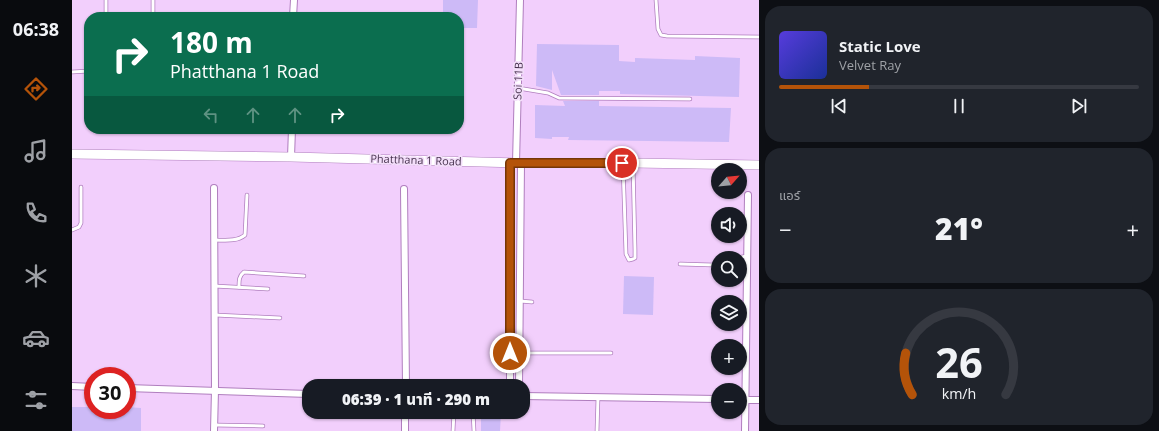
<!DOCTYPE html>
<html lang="th">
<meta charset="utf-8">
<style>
body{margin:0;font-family:"Open Sans","Noto Sans Thai",sans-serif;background:#20242c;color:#f1f3f6;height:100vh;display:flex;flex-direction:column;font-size:15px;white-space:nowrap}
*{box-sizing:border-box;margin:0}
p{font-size:13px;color:#9ea1a6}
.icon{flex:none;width:22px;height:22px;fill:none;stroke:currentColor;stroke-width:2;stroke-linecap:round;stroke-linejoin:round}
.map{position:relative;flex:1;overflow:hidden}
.side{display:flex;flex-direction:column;gap:6px;padding:6px;background:#0d0f14;width:400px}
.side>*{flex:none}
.banner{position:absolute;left:12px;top:12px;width:380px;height:122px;border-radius:16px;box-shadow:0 1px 3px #0004;background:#0b6e4f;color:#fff;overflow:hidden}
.needle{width:26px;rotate:63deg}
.tools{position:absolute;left:639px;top:163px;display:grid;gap:8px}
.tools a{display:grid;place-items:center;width:36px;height:36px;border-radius:50%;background:#171b24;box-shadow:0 1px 3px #0004;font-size:20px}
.speed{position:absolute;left:12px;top:367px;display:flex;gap:8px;font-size:20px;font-weight:700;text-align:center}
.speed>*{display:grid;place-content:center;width:52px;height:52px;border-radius:50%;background:#171b24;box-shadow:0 1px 3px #0004;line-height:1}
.speed .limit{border:6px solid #d22;background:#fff;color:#111}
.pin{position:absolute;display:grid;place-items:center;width:34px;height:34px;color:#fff;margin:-17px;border:2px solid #fff;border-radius:50%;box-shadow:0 1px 4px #0007}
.me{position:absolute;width:44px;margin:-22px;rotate:0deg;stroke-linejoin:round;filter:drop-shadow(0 0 3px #0008)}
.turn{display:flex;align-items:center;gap:14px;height:84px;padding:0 20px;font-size:18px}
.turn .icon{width:52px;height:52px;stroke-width:2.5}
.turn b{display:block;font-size:28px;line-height:34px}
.lanes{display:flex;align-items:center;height:38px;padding:0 20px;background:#0003;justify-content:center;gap:20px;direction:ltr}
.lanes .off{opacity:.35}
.big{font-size:30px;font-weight:800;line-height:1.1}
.side .widget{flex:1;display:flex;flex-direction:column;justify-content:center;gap:6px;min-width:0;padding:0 14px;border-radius:16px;background:#20242c}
.side .dial{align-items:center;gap:0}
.dial svg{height:104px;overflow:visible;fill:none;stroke:#363941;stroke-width:7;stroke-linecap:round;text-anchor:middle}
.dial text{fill:#f1f3f6;stroke:none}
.song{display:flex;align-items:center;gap:12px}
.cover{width:48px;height:48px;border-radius:6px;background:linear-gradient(135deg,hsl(250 70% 55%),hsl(230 70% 35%))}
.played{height:4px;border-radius:2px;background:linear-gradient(90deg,#b45309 25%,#363941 25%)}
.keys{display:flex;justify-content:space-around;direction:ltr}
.heat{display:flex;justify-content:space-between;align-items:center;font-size:22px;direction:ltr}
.trip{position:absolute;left:230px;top:379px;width:228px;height:40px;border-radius:16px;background:#171b24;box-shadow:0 1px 3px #0004;font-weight:800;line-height:40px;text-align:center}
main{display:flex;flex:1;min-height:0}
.tab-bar{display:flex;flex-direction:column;width:72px;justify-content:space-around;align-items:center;background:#090b0e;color:#9ea1a6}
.tab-bar .icon{width:28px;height:28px}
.tab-bar .selected{color:#b45309}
.tab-bar b{font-size:18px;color:#f1f3f6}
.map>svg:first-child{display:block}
.built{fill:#f2cffc;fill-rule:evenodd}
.building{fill:#cdbaf7}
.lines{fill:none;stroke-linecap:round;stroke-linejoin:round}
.service-casing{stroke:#b07ebe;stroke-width:4.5}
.minor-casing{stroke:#b07ebe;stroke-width:8}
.secondary-casing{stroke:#b07ebe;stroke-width:10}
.service{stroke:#fff;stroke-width:3}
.minor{stroke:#fff;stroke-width:6}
.secondary{stroke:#fff;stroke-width:9}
.route-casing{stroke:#753606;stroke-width:10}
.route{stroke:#b45309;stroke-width:7}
.labels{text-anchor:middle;stroke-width:3.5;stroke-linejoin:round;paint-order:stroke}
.street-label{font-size:11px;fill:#48334f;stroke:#f3defa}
</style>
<main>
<nav class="tab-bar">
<b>06:38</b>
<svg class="icon selected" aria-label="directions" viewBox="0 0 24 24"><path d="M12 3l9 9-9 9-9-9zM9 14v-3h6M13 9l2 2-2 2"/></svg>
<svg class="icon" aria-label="music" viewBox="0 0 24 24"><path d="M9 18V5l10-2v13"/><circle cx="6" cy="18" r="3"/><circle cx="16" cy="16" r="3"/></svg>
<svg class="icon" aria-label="phone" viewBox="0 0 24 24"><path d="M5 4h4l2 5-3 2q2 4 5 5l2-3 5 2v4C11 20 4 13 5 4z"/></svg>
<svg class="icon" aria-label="climate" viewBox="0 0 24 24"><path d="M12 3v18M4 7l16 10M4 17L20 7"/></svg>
<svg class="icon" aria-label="car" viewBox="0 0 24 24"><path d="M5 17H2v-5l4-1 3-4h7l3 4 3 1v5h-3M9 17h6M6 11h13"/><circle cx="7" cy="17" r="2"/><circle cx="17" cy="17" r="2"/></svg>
<svg class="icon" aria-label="filters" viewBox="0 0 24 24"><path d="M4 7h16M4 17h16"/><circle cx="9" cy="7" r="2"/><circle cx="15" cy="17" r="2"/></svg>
</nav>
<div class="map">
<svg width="687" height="431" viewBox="0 0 687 431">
<rect width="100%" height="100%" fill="#f3defa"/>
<path class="built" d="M 0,0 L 687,0 L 687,431 L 0,431 ZM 17,17 L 387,17 L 387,129 L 17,129 ZM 646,170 L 668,170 L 668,192 L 646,192 ZM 646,214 L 668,214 L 668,236 L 646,236 ZM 646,258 L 668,258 L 668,280 L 646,280 ZM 646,302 L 668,302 L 668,324 L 646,324 ZM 646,346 L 668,346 L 668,368 L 646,368 ZM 21,376 L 55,376 L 55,410 L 21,410 ZM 237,386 L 451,386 L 451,412 L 237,412 ZM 646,390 L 668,390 L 668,412 L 646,412 Z"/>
<g class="building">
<path d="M 371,0 L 406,0 L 405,28 L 387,28 L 387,17 L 371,17 Z"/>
<path d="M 465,44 L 547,45 L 547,61 L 563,62 L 563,58 L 623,60 L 623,56 L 668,58 L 667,97 L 548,94 L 548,91 L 527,91 L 527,95 L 489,95 L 480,70 L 480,90 L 464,86 Z"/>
<path d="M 491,101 L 527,101 L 527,106 L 659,108 L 657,142 L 496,140 L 497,137 L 480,137 L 480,139 L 463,138 L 463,105 L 493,106 Z"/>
<path d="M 552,276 L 582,277 L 581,315 L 551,314 Z"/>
<path d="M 0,407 L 21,407 L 21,410 L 55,410 L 55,407 L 69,408 L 69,431 L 0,431 Z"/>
<path d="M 409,412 L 429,412 L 428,431 L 409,431 Z"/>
</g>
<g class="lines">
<g class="service-casing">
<g id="service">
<path d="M 584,0 L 586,29 L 589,35 L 595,36 L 687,37"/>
<path d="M 34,17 L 34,0"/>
<path d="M 81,17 L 81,0"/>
<path d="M 0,72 L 17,71"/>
<path d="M 446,88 L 476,93 L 487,98 L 618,99"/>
<path d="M 315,129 L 315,130"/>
<path d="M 551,165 L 554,254 L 557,260 L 561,259 L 563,258 L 563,250 L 561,164"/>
<path d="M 0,230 L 7,227 L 9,223 L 9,187"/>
<path d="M 142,240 C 152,240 165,242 173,235 L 175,195"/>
<path d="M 665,258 L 675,256"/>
<path d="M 608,264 L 641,265 L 646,262"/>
<path d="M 142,286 L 196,289"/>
<path d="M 167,287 C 167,280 167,276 172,272 L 232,276"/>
<path d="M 448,301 L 460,302"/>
<path d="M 143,315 L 208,318"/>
<path d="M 438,353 L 539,353"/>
<path d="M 401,412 L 402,431"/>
<path d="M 142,425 L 191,426"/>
<path d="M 381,431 L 382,412"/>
<path d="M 525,431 L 526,397"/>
</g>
</g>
<g class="minor-casing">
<g id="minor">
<path d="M 221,17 L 222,0"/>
<path d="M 219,157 L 220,129"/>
<path d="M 438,163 L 438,386"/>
<path d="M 444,163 L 448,0"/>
<path d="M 332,189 L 334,386"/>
<path d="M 0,386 L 21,387"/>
<path d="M 447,386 L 449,163"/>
<path d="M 55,388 L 237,394"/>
<path d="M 451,396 L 646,399"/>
<path d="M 668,400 L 687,400"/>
<path d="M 142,431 L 143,390 L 142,188"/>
<path d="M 333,431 L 333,412"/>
<path d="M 673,431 L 676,195"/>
</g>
</g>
<g class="secondary-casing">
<path id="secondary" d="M 0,154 L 219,157 L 449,163 L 561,163 L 687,165"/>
</g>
<use href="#service" class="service"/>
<use href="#minor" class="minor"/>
<use href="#secondary" class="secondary"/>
</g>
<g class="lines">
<g class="route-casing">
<path id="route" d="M 438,353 L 438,163 L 550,163"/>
</g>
<use href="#route" class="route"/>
</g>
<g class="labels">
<g class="street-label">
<text transform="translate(446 81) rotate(-88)" y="4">Soi 11B</text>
<text transform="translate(344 160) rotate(2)" y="4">Phatthana 1 Road</text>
</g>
</g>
</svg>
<div class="tools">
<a><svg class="needle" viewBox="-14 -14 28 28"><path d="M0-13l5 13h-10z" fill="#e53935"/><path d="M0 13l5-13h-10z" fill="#9ea1a6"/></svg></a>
<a><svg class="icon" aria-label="sound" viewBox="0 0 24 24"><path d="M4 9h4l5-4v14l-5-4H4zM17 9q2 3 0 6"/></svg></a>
<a><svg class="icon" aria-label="search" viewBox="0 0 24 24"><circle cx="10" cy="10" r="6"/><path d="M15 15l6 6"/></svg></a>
<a><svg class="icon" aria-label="layers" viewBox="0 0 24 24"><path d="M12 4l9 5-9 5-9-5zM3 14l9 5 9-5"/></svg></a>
<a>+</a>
<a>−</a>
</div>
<div class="speed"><div class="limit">30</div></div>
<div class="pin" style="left:550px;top:163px;background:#d93025"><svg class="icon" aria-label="arrive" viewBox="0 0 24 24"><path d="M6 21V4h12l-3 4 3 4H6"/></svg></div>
<svg class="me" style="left:438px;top:353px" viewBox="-20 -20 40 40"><circle r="17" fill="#b45309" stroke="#fff" stroke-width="3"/><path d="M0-11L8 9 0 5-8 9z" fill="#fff"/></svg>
<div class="trip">06:39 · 1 นาที · 290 m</div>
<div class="banner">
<div class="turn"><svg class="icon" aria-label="right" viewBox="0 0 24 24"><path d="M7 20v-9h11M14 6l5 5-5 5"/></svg><div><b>180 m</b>Phatthana 1 Road</div></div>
<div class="lanes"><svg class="icon off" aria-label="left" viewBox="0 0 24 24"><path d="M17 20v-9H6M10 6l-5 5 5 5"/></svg><svg class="icon off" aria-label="ahead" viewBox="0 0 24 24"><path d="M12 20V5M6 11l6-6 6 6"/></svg><svg class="icon off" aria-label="ahead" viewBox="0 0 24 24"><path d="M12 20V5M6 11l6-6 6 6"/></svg><svg class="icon" aria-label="right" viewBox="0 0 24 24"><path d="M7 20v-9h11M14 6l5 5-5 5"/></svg></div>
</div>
</div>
<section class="side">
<div class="widget">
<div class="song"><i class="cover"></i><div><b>Static Love</b><p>Velvet Ray</p></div></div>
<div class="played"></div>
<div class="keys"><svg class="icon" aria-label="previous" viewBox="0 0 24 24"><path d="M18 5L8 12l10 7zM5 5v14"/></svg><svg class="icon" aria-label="pause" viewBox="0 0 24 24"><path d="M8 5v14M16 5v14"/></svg><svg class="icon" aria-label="next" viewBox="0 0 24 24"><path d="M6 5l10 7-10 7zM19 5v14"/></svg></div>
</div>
<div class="widget"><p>แอร์</p>
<div class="heat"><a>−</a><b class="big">21°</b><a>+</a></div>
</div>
<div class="widget dial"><svg viewBox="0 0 100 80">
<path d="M14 69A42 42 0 1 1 86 69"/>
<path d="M14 69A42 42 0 0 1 9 37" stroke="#b45309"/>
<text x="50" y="56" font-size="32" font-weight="700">26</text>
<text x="50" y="72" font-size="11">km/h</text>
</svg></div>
</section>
</main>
